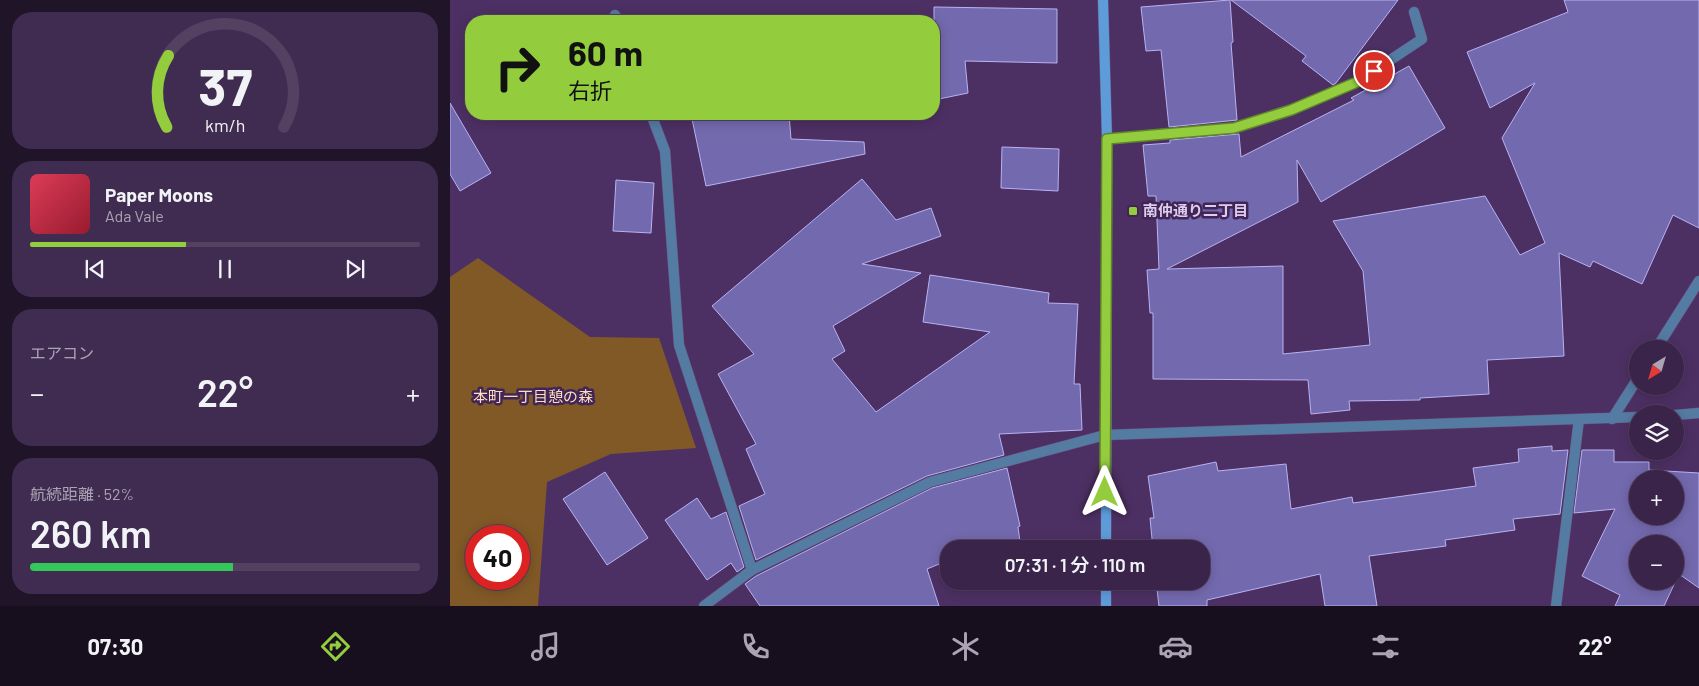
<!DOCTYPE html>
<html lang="ja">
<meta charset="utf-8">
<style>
body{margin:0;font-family:Barlow,"Noto Sans JP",sans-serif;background:#412c51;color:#f1f3f6;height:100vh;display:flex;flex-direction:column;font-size:19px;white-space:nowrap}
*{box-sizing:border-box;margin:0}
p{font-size:16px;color:#aba4b5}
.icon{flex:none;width:28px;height:28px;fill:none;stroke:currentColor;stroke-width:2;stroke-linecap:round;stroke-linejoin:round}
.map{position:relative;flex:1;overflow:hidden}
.panel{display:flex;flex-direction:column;gap:12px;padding:12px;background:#201429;width:450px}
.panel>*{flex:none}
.hud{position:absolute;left:15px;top:15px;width:475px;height:105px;border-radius:20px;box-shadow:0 2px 12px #0003,0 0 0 1px #544162;background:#93cd3e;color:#111;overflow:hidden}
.needle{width:32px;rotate:217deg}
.buttons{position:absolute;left:1179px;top:340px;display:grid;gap:10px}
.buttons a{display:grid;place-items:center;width:55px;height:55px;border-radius:50%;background:#3a244a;box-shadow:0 2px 12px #0003,0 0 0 1px #544162;font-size:25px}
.speed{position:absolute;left:15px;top:525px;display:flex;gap:10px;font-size:25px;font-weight:700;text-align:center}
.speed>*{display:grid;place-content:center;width:65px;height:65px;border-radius:50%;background:#3a244a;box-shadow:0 2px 12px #0003,0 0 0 1px #544162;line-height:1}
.speed .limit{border:8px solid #d22;background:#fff;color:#111}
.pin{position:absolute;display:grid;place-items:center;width:42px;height:42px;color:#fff;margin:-21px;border:2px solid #fff;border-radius:50%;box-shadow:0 1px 5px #0007}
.me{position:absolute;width:55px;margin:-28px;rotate:0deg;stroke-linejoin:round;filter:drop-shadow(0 0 4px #0008)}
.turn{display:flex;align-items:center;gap:18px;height:105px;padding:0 20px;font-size:22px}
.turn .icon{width:65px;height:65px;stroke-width:2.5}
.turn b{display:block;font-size:35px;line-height:42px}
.big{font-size:38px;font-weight:600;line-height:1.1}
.panel .tile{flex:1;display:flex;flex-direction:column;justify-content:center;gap:8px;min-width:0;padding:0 18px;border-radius:20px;background:#412c51}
.panel .dial{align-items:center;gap:0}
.dial svg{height:130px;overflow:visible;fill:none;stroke:#544162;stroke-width:7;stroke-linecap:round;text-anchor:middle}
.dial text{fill:#f1f3f6;stroke:none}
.song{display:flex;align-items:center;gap:15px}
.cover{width:60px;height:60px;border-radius:8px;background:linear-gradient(135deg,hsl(350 70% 55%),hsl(350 70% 35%))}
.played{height:5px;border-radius:2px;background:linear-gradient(90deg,#93cd3e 40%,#544162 40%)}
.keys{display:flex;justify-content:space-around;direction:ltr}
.heat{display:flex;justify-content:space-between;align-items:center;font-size:28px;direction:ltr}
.charge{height:8px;border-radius:4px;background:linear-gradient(90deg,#34c759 52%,#544162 0)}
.trip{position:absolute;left:490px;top:540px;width:270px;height:50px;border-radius:20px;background:#3a244a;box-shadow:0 2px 12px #0003,0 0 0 1px #544162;font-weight:600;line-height:50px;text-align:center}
.dock{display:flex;height:80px;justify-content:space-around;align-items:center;background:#170e1e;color:#aba4b5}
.dock .icon{width:35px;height:35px}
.dock .active{color:#93cd3e}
.dock b{font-size:22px;color:#f1f3f6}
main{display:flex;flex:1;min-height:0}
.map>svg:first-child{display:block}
.green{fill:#815927;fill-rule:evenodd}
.building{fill:#7369ae;stroke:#b9b2f2;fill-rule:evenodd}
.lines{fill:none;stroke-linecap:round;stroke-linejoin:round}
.lane-casing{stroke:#6a4f7e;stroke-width:11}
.street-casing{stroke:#6a4f7e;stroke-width:11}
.secondary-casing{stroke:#6a4f7e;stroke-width:11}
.lane{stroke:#547ba2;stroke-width:10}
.street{stroke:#547ba2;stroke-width:10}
.secondary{stroke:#5d9cd9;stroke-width:10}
.route-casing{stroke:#608528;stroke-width:12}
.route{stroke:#93cd3e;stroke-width:9}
.poi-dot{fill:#93cd3e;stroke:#422557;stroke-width:2}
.labels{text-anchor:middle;stroke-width:5;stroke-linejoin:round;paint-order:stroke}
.poi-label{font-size:15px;font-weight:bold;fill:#ddcdec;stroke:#422557;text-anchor:start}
.park-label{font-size:15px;fill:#fcdebd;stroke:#422557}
</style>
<main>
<section class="panel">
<div class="tile dial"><svg viewBox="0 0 100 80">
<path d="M14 69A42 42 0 1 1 86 69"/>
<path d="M14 69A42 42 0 0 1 15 25" stroke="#93cd3e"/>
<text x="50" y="56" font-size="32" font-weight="700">37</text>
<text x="50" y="72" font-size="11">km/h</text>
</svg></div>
<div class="tile">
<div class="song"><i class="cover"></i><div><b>Paper Moons</b><p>Ada Vale</p></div></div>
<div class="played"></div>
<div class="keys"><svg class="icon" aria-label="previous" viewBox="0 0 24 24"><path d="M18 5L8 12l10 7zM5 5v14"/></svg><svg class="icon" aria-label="pause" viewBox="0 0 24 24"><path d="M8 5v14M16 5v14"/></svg><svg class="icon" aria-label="next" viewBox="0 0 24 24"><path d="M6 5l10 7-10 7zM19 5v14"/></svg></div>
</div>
<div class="tile"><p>エアコン</p>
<div class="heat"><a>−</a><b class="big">22°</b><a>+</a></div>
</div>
<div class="tile"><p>航続距離 · 52%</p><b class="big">260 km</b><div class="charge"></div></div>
</section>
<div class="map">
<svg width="1249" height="606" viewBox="0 0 1249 606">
<rect width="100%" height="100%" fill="#4d3063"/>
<path class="green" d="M 28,258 L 140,337 L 209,338 L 246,448 L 161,454 L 97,482 L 88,606 L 0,606 L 0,277 ZM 26,536 L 69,536 L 69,579 L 26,579 Z"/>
<g class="building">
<path d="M 780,0 L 783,42 L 781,43 L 787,120 L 719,127 L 711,50 L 696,51 L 691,7 Z"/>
<path d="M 781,0 L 948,0 L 886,83 L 883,85 L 852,61 L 856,56 Z"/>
<path d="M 1114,0 L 1249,0 L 1249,228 L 1223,215 L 1192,284 L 1143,261 L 1140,267 L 1109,253 L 1114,356 L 1037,360 L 1039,394 L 970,398 L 970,400 L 899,401 L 900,410 L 861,414 L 858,380 L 703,379 L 703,313 L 700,313 L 697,270 L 709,269 L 706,196 L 698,196 L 693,145 L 720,143 L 720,140 L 789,134 L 791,157 L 904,100 L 901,98 L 959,66 L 995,128 L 871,202 L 847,160 L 848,202 L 717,269 L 833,266 L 833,354 L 920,345 L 913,271 L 883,221 L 1035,196 L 1070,255 L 1095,243 L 1052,138 L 1085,83 L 1040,108 L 1017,52 L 1118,12 Z"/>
<path d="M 484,7 L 607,9 L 607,63 L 515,61 L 518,93 L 484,100 Z"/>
<path d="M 0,103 L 41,173 L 10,191 L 0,174 Z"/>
<path d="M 241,114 L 339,114 L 341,139 L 414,142 L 415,154 L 256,186 Z"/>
<path d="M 552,147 L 609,149 L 608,191 L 551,188 Z"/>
<path d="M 412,179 L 446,220 L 481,208 L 491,236 L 412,264 L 471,273 L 383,326 L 395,351 L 382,359 L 426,412 L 540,332 L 473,322 L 480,275 L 599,293 L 598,303 L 628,304 L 624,384 L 630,384 L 632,430 L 549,434 L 554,455 L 477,476 L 306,560 L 289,506 L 315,494 L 296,449 L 306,444 L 268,374 L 304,354 L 262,306 Z"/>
<path d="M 166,180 L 204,183 L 201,233 L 163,231 Z"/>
<path d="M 1102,446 L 1102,451 L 1118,450 L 1110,514 L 1063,519 L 1065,530 L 995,540 L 996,546 L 919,556 L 927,606 L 875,606 L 870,574 L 757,600 L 757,606 L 709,606 L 706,581 L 751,581 L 751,549 L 703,549 L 700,518 L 704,518 L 698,476 L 766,462 L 768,471 L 836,464 L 841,509 L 902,497 L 903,503 L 1026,486 L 1023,468 L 1069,462 L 1068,449 Z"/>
<path d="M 1132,450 L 1164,450 L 1164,462 L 1199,462 L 1199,470 L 1249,473 L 1249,588 L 1229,574 L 1214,606 L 1165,606 L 1170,595 L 1132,576 L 1165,509 L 1124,513 ZM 1188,479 L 1225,479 L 1225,516 L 1188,516 ZM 1188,544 L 1225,544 L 1225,581 L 1188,581 Z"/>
<path d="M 557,468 L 570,526 L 568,527 L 571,549 L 539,549 L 538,545 L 528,549 L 499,549 L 499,560 L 477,569 L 489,606 L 310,606 L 295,584 L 306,576 L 482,488 Z"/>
<path d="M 155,472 L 198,538 L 157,565 L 113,499 Z"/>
<path d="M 247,498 L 261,519 L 276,512 L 294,567 L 287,572 L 281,563 L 257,580 L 215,520 Z"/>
<path d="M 547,581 L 577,581 L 577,583 L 550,590 Z"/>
</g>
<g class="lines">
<g class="lane-casing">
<g id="lane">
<path d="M 165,15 L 168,21"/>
<path d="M 201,114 L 215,151 L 229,345 L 302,570"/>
</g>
</g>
<g class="street-casing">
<g id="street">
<path d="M 657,139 L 784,128 L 841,110 L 907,82 L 972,39 L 964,12"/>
<path d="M 1206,349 L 1249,281"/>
<path d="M 1225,415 L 1249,413"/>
<path d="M 1162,419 L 1188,378"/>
<path d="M 254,606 L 302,570 L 480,482 L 655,435 L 1188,417"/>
<path d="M 1106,606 L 1129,419"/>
</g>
</g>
<g class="secondary-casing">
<g id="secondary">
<path d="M 653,0 L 657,139 L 656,549"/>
<path d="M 656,581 L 656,606"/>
</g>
</g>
<use href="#lane" class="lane"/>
<use href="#street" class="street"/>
<use href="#secondary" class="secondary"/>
</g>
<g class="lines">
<g class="route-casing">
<path id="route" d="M 655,492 L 657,139 L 784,128 L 841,110 L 907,82 L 924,71"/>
</g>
<use href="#route" class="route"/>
</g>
<rect class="poi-dot" x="678" y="206" width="10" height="10" rx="2.5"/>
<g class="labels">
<g class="poi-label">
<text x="693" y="216">南仲通り二丁目</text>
</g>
<g class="park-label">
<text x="83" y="402">本町一丁目憩の森</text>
</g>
</g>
</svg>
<div class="buttons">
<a><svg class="needle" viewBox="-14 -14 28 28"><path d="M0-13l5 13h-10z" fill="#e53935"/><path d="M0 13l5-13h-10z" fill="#aba4b5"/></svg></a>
<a><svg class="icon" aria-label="layers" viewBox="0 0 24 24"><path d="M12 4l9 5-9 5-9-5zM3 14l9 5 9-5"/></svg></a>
<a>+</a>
<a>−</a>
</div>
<div class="speed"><div class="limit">40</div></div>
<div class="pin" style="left:924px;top:71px;background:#d93025"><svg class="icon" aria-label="arrive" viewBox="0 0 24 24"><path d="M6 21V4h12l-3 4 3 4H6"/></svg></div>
<svg class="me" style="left:655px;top:492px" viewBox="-20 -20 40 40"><path d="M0-17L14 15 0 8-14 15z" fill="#93cd3e" stroke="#fff" stroke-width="4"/></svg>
<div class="trip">07:31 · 1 分 · 110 m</div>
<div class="hud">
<div class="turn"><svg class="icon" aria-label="right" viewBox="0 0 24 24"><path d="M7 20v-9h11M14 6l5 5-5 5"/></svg><div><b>60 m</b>右折</div></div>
</div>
</div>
</main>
<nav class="dock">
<b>07:30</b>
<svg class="icon active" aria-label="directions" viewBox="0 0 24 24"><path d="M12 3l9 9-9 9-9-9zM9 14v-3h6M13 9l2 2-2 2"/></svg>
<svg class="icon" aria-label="music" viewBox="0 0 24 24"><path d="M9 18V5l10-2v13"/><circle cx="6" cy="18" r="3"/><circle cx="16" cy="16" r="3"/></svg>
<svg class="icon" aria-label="phone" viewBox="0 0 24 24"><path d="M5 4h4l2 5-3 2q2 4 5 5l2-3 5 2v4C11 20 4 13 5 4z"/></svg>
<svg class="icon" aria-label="climate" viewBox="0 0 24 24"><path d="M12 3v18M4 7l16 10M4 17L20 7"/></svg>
<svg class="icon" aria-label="car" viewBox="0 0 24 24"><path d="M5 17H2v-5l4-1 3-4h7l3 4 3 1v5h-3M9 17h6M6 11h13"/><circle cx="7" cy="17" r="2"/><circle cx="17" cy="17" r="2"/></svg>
<svg class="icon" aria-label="filters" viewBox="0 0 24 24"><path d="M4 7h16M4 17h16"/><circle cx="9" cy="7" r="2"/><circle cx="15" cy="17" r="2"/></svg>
<b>22°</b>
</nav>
